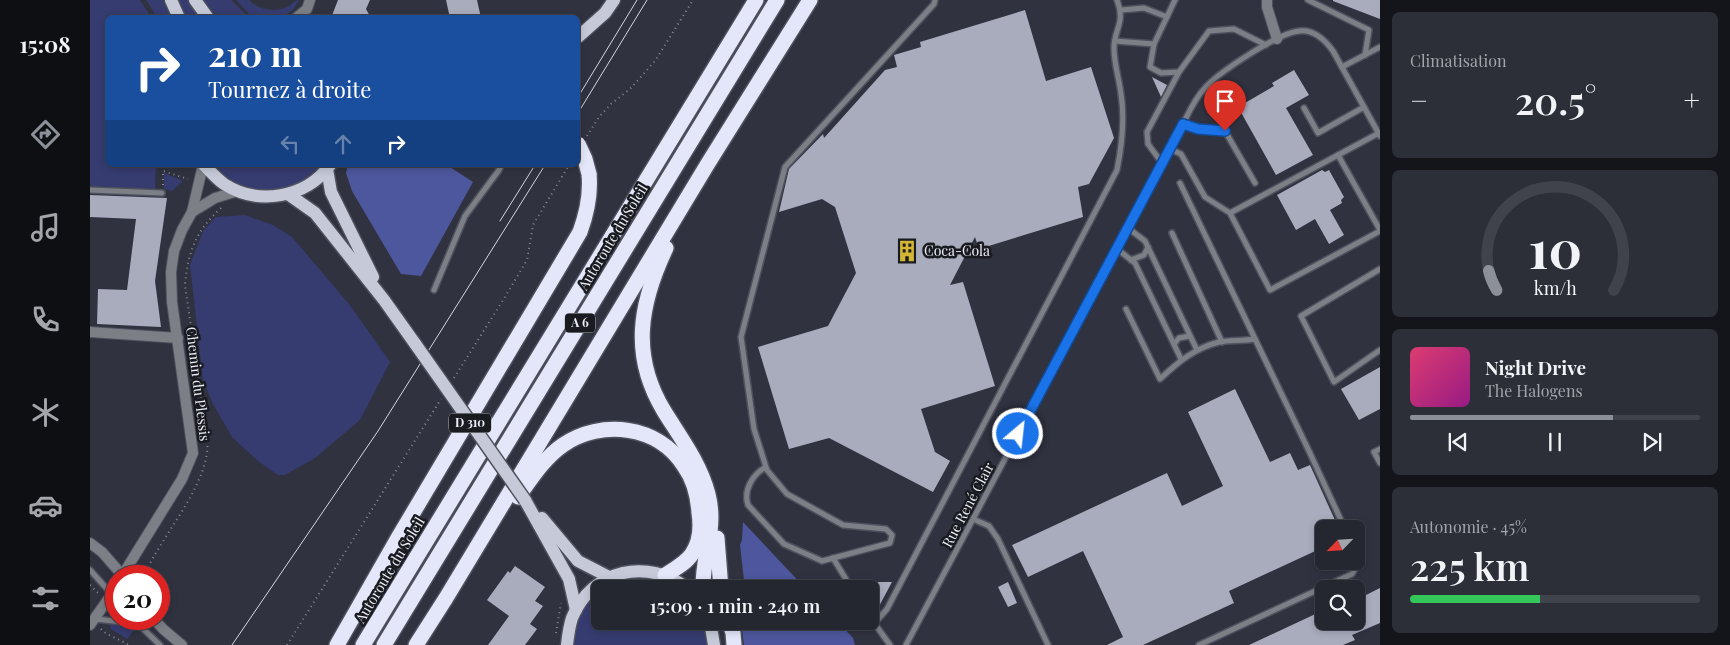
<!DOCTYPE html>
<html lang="fr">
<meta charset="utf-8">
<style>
body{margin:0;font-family:"Playfair Display",serif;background:#2c2e38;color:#f1f3f6;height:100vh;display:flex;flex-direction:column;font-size:19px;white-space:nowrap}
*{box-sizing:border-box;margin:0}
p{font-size:16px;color:#a3a5ab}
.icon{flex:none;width:28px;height:28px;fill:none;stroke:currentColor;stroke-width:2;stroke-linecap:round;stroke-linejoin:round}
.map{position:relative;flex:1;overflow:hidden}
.panel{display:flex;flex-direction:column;gap:12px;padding:12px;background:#14151a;width:350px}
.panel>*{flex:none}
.guide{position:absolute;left:15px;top:15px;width:475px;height:152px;border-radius:8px;box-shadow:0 2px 8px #0003,0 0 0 1px #41434c;background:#1a4fa0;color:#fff;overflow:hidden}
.needle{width:32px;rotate:245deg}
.controls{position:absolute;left:1225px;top:520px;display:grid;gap:10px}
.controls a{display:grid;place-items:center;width:50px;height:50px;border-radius:8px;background:#242630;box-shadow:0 2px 8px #0003,0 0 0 1px #41434c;font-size:25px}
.speed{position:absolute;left:15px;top:565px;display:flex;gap:10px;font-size:25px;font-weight:700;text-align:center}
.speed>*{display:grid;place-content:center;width:65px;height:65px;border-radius:50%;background:#242630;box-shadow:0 2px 8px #0003,0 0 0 1px #41434c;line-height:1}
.speed .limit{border:8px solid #d22;background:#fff;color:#111}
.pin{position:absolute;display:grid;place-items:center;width:42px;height:42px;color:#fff;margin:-51px -21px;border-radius:50% 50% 50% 0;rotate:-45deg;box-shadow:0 0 5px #0007}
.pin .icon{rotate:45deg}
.me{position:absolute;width:55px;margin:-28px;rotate:28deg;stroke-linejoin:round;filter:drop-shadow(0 0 4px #0008)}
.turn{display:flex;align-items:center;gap:18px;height:105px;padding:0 20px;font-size:22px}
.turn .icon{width:65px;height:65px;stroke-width:2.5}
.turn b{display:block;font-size:35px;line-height:42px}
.lanes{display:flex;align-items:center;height:48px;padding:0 20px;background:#0003;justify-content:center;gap:25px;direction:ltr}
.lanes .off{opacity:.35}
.big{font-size:38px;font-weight:600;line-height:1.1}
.panel .card{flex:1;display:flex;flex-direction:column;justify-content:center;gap:8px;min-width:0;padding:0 18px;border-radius:8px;background:#2c2e38}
.panel .dial{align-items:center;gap:0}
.dial svg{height:130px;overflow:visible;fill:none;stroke:#41434c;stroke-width:7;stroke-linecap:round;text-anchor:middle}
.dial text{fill:#f1f3f6;stroke:none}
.song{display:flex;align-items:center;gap:15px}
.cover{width:60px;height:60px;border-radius:8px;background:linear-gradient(135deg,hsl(340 70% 55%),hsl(310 70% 35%))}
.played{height:5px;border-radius:2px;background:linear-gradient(90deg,#8c9099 70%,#41434c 70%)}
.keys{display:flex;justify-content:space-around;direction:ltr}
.heat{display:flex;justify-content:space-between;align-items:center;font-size:28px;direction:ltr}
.charge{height:8px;border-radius:4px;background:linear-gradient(90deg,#34c759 45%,#41434c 0)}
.trip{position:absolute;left:501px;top:580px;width:288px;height:50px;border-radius:8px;background:#242630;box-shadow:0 2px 8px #0003,0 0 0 1px #41434c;font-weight:600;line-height:50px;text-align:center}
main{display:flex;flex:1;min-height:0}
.tab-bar{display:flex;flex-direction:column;width:90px;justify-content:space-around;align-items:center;background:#0e0f13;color:#a3a5ab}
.tab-bar .icon{width:35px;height:35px}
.tab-bar .selected{color:#8c9099}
.tab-bar b{font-size:22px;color:#f1f3f6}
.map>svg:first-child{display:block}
.green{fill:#363c70}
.forest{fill:#4d579d}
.water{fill:#4e579d}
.building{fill:#a8acbd}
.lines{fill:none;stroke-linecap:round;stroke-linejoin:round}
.service-casing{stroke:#4e505d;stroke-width:8}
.minor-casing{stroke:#4e505d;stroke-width:12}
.primary-casing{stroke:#4e505d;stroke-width:15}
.motorway-casing{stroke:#4e505d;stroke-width:18}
.path{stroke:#868893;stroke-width:2;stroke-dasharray:1 4;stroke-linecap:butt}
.service{stroke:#7d7f86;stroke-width:5}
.minor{stroke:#7d7f86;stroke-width:10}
.primary{stroke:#c6cad8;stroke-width:12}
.motorway{stroke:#e4e7f9;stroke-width:15}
.tram{stroke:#d4d6e0;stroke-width:1}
.primary-bridge-casing{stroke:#4e505d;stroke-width:15;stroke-linecap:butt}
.motorway-bridge-casing{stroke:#4e505d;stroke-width:18;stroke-linecap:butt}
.primary-bridge{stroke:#c6cad8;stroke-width:12}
.motorway-bridge{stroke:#e4e7f9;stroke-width:15}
.route-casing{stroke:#114b97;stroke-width:12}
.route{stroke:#1a73e8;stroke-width:9}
.labels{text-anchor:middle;stroke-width:5;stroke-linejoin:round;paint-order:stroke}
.shield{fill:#191b21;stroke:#adafb7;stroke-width:1}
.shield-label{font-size:12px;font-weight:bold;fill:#eceef7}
.street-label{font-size:14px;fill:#eceef7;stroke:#191b21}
.poi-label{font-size:14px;fill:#eceef7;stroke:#191b21;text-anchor:start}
</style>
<main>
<nav class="tab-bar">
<b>15:08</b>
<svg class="icon selected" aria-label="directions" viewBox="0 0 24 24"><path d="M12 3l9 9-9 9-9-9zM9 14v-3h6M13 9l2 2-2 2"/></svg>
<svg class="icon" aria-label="music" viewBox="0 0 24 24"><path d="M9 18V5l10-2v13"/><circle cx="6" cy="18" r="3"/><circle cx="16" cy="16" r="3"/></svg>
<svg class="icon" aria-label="phone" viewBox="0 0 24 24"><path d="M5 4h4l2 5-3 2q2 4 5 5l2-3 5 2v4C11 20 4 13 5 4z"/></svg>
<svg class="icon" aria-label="climate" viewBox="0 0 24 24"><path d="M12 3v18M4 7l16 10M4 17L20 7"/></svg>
<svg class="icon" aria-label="car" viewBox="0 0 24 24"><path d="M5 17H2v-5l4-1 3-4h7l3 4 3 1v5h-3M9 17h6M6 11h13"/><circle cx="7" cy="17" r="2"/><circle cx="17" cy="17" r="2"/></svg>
<svg class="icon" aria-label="filters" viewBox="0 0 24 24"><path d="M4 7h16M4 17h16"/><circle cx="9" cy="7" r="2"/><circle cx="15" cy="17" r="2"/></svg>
</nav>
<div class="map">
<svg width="1290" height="645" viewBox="0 0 1290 645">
<rect width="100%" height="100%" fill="#303240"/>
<g class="green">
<path d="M 0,0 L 50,0 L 61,17 L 18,18 L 18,165 L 66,165 L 65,189 L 0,186 Z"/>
<path d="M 56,0 L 73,0 L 82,17 L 67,17 Z"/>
<path d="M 88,0 L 98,0 L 110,17 L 96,17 Z"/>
<path d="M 113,0 L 141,0 L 159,17 L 128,17 Z"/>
<path d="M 146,0 L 159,0 C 168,10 187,13 199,6 C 203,3 204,1 209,0 L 203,10 L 193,17 L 171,18 L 159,14 Z"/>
<path d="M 124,165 L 232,165 C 212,191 170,198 141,180 C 135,176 129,170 124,165 Z"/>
<path d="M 74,173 L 91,180 L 92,182 L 82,191 L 74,189 Z"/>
<path d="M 155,215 L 183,225 L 202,237 L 259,304 L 300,362 L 270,420 L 225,458 L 195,475 L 188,475 L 168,461 L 142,437 L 123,404 L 113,380 L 100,265 L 113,231 L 126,217 Z"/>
<path d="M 553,576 L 575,580 L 588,589 L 511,589 L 530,579 Z"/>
<path d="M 510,589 L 510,621 L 612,621 L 616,631 L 616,645 L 484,645 C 486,618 492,609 510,589 Z"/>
<path d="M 20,625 L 33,625 L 44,630 L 37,639 L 21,629 Z"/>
</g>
<path class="forest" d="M 258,165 L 357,165 L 383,182 L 331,276 L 311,274 L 262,191 L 256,173 Z"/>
<g class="water">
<path d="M 653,522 L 716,589 L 655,589 L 650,545 L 652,540 Z"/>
<path d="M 651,621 L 747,621 L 763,638 L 765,645 L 654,645 Z"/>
</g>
<g class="building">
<path d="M 248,0 L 280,0 L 276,9 L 281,18 L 241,18 Z"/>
<path d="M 356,0 L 387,0 L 391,18 L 360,18 Z"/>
<path d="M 1243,0 L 1290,0 L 1290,19 L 1243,1 Z"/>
<path d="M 935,10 L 956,81 L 1001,67 L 1024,138 L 999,184 L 988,187 L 993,217 L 889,249 L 885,237 L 860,285 L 873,282 L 905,386 L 831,409 L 845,452 L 860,461 L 843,492 L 739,438 L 699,449 L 668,347 L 738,326 L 766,273 L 745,207 L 732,199 L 689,212 L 699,169 L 733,134 L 734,138 L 795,70 L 807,67 L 804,55 L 831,47 L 830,42 Z"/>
<path d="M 1204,70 L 1219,95 L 1196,108 L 1223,155 L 1186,175 L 1148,107 L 1184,86 L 1182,83 Z"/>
<path d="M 1062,77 L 1077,85 L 1071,97 Z"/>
<path d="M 1232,170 L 1235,172 L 1239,170 L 1254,197 L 1251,200 L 1252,203 L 1240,210 L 1254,235 L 1239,244 L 1225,219 L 1206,230 L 1187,195 Z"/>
<path d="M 0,195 L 77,198 L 65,281 L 71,327 L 7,324 L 8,289 L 37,290 L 46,219 L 0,217 Z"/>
<path d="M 1290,367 L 1290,409 L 1269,420 L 1251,389 Z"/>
<path d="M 1145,389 L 1180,462 L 1200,453 L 1208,470 L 1220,465 L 1249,529 L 1234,529 L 1234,547 L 1139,591 L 1144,603 L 1053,645 L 1017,645 L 1033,637 L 993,551 L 938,577 L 922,545 L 1077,473 L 1092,506 L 1133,486 L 1098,412 Z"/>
<path d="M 425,566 L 455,587 L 445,601 L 453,606 L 440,624 L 447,629 L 435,645 L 398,645 L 419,616 L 397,600 L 418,571 L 420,573 Z"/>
<path d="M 780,582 L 802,582 L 787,610 L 780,598 Z"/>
<path d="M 918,582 L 927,603 L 918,607 L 908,587 Z"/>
<path d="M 1290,588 L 1290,623 L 1262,635 L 1265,640 L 1253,645 L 1159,645 L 1234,610 L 1234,621 L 1266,621 L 1266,600 Z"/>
</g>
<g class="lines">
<g class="service-casing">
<g id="service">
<path d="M 1085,0 L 1064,44 L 1060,67 L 1071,73 L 1089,72 L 1119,31 L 1144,29 L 1176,45"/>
<path d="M 1218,0 L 1279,30 L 1275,55"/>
<path d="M 1031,10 L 1054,8 L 1077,17"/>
<path d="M 1025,41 L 1064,44"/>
<path d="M 1252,67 L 1290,47"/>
<path d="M 1214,108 L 1228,133 L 1274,107"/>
<path d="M 1093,124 L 1107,129 L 1135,131 L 1165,183"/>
<path d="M 1080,149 L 1091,154 L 1115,197 L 1140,213 L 1180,290 L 1290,231"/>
<path d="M 1248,155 L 1289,133"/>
<path d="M 1072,163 L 1058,144 L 1057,132 L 1089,72"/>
<path d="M 1090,183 L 1219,451 L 1255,529"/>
<path d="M 0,190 L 72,193"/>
<path d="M 1140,213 L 1248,155 L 1290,230"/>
<path d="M 1038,228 L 1055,241 L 1107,350"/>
<path d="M 1082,233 L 1132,342"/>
<path d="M 1027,249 L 1045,263 L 1091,359"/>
<path d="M 1041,260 L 1054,255 L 1058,247"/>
<path d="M 1290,269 L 1211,316 L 1244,382 L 1290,350"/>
<path d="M 344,290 L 375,216 L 409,170 L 411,165"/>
<path d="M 1036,309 L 1070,379 C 1088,362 1105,348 1129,342 C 1140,340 1153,341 1165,339"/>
<path d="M 1084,344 L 1089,338 L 1100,336"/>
<path d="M 1290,449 L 1284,452 L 1290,463"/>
<path d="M 676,467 C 663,474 653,490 658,505 L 694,544 L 732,561 L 800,543 L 802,535 L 796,529 L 753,525 L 697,494 L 677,470 L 676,467 L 664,429 L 651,337 L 695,167 L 844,4 L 845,0"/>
<path d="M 883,519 L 899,526 L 908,539 L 958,645"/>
<path d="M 743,558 L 762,589"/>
<path d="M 0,570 L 26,599"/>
<path d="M 780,617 L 800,645"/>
<path d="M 6,619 L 48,624"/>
<path d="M 43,619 L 70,645"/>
<path d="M 784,624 L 797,609 L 1027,170 C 1032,145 1035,119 1031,94 C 1029,78 1024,64 1024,48 C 1024,29 1036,23 1027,0"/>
<path d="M 816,645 L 1093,124 C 1099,112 1105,98 1115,88 C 1129,72 1188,33 1209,31 C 1224,29 1235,40 1243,51 L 1290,136"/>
<path d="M 1109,645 L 1262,574 L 1270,561 L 1266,553"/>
</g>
</g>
<g class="minor-casing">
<g id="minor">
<path d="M 1177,0 L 1177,7 L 1187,39"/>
<path d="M 206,18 L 217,9 L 220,0"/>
<path d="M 102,212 L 125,198 L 148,191"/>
<path d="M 0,332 L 88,338"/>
<path d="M 0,543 L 12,552 L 33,576"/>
<path d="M 32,576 L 92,479 L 103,453 L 82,302 L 81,272 L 84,251 L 92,230 L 102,212 L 113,165"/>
<path d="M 64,619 L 73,629 L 92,645"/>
<path d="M 0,625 L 26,588"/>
</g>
</g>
<g class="primary-casing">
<g id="primary">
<path d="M 81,0 L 89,18"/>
<path d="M 105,0 L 118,18"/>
<path d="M 488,37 L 515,13 L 524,0"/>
<path d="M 114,165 C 121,172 126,178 134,184 C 168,206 216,198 240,165"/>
<path d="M 237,169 L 241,192 L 283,277"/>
<path d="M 198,194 L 225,213 L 294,300 L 326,345"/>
<path d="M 435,500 L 479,579 L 486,610"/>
<path d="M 452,518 L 488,561 L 519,577"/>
<path d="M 620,621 L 624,645"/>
<path d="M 477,645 C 478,636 479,627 482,618 C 502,569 558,557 598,589"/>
</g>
</g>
<g class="motorway-casing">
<g id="motorway">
<path d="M 576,248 C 550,303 540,355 574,411 C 590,437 610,463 618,494 C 627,528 612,557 613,589"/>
<path d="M 428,497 C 441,479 454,458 473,445 C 511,419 568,425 594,466 C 604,480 608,496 609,513 C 611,526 610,542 602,554 C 596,563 585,569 575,575"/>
<path d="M 627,538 L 631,589"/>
<path d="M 639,621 L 643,633 L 644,645"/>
<path d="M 247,645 L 308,538 L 490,232 C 497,213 501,195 499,174"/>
<path d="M 273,645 L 666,0"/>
<path d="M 294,645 L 687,0"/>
<path d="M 326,645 L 356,598 L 617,165 L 720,0"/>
</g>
</g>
<g class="path">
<path d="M 497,136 L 509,117 L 521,104 L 540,89 L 565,61 L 603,0"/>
<path d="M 73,185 L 73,171 L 98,179"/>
<path d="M 364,378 L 415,297 L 437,260 L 443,225 L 479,165"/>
<path d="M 54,576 C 71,535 123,481 117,438 L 95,285 C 98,251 106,231 131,208"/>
<path d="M 0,585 L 9,594"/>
<path d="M 11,629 C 16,635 31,640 39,645"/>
<path d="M 466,633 L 471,603"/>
<path d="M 197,645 L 351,399"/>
</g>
<use href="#service" class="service"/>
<use href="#minor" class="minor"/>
<use href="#primary" class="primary"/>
<use href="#motorway" class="motorway"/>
<g class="tram">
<path d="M 488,97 L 547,0"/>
<path d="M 488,113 L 557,0"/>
<path d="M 410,221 L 445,165"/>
<path d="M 142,645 L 288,431 L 455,165"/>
</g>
<g class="primary-bridge-casing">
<path id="primary-bridge" d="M 326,345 L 435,500"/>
</g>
<g class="motorway-bridge-casing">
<path id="motorway-bridge" d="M 488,144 L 495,159 L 499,174"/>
</g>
<use href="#primary-bridge" class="primary-bridge"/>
<use href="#motorway-bridge" class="motorway-bridge"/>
</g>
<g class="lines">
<g class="route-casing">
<path id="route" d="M 928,434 L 1093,124 L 1108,129 L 1135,131"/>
</g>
<use href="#route" class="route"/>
</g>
<defs>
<g id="building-bare" transform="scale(1.725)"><path d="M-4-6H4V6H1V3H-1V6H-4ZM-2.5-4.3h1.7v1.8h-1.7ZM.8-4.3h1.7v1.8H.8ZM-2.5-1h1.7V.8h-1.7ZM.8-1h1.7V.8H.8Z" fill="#d3b635" stroke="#191b21" stroke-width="2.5" paint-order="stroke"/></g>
</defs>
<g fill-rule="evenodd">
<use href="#building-bare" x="817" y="251"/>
</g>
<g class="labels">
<g class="shield">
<rect x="475" y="313.5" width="30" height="19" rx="4"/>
<rect x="359" y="413.5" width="42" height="19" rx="4"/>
</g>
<g class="shield-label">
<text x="490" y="327">A 6</text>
<text x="380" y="427">D 310</text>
</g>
<g class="street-label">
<text transform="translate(523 237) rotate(-59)" y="5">Autoroute du Soleil</text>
<text transform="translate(108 384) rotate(83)" y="5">Chemin du Plessis</text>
<text transform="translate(878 505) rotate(-62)" y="5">Rue René Clair</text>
<text transform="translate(300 570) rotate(-59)" y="5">Autoroute du Soleil</text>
</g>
<g class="poi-label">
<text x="834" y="256">Coca-Cola</text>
</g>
</g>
</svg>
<div class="controls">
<a><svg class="needle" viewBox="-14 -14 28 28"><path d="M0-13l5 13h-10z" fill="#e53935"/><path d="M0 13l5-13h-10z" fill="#a3a5ab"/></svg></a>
<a><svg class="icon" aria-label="search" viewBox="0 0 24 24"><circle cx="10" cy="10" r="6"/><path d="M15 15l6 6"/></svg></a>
</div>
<div class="speed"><div class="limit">20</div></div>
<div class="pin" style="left:1135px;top:131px;background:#d93025"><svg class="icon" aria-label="arrive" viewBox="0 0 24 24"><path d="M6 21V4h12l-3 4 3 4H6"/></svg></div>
<svg class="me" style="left:928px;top:434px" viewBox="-20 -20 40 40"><circle r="17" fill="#1a73e8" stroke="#fff" stroke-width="3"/><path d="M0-11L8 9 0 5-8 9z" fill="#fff"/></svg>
<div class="trip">15:09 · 1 min · 240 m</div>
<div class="guide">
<div class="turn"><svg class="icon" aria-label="right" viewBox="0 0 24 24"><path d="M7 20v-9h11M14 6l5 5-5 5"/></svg><div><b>210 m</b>Tournez à droite</div></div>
<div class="lanes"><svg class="icon off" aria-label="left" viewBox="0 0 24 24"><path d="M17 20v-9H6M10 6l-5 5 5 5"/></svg><svg class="icon off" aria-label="ahead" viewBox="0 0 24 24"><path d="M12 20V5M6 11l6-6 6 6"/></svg><svg class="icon" aria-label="right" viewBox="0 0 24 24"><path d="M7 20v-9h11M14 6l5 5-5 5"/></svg></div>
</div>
</div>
<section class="panel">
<div class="card"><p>Climatisation</p>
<div class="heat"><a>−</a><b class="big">20.5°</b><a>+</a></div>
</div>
<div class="card dial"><svg viewBox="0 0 100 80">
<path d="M14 69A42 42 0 1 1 86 69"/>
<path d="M14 69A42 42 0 0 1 9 57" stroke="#8c9099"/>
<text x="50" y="56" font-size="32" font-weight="700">10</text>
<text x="50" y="72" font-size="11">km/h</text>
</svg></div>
<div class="card">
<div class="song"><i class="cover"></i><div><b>Night Drive</b><p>The Halogens</p></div></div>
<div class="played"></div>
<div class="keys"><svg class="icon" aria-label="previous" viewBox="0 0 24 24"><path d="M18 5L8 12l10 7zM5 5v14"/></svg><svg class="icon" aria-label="pause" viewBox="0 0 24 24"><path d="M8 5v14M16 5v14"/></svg><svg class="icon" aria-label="next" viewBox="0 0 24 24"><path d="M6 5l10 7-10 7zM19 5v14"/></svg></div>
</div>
<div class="card"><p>Autonomie · 45%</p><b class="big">225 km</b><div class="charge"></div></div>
</section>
</main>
